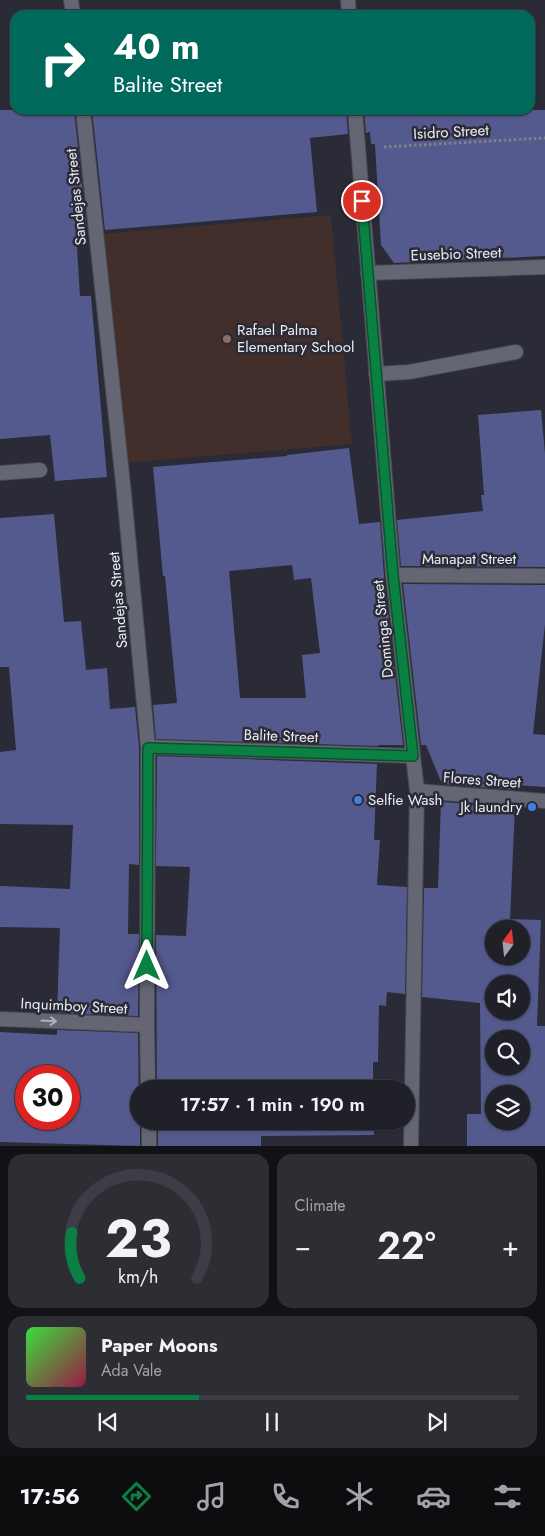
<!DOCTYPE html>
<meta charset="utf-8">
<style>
body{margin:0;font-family:Jost,sans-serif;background:#2d2d34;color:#f1f3f6;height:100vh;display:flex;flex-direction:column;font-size:19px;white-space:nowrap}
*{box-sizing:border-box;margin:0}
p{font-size:16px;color:#a2a3a8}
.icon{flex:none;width:28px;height:28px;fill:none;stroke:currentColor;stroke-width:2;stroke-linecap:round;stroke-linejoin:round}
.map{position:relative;height:1146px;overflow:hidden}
.side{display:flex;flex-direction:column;gap:8px;padding:8px;background:#121216;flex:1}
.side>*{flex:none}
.hud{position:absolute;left:10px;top:10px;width:525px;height:105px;border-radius:15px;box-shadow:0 1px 4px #0004,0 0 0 1px #3d3e45;background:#00695c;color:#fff;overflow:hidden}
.needle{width:32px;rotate:15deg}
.fabs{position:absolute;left:485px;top:920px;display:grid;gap:10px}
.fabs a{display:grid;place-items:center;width:45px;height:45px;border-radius:50%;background:#202028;box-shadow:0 1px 4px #0004,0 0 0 1px #3d3e45;font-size:25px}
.speed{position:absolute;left:15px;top:1065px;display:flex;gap:10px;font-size:25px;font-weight:700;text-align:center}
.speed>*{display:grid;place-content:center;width:65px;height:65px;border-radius:50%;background:#202028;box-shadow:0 1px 4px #0004,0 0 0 1px #3d3e45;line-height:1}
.speed .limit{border:8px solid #d22;background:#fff;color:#111}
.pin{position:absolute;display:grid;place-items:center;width:42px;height:42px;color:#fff;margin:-21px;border:2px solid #fff;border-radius:50%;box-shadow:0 1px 5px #0007}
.me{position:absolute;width:55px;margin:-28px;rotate:0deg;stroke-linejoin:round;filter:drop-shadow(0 0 4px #0008)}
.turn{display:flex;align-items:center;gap:18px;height:105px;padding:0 20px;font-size:22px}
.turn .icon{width:65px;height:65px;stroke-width:2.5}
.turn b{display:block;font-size:35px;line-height:42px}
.big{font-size:38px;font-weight:600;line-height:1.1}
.side .tile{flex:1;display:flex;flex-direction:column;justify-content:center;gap:8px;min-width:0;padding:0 18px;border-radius:15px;background:#2d2d34}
.side .dial{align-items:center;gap:0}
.dial svg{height:130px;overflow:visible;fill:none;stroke:#3d3e45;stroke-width:7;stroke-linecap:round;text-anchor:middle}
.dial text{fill:#f1f3f6;stroke:none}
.song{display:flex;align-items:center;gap:15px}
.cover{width:60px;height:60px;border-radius:8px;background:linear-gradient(135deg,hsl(120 70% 55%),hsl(340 70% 35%))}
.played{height:5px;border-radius:2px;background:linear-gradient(90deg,#0b8043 35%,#3d3e45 35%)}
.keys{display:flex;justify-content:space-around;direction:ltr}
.heat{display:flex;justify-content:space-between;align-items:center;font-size:28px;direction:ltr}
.side .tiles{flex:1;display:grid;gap:8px;grid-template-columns:1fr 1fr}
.tile:last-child{grid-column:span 2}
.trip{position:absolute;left:130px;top:1080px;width:285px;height:50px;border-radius:25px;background:#202028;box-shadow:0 1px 4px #0004,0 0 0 1px #3d3e45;font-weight:600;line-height:50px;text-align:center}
.dock{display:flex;height:80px;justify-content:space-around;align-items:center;background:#0d0d10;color:#a2a3a8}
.dock .icon{width:35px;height:35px}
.dock .on{color:#0b8043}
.dock b{font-size:22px;color:#f1f3f6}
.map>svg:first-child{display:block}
.education{fill:#422e2a}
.building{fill:#555a8e;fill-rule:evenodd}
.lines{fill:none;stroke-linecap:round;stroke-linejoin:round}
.service-casing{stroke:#474851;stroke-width:16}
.minor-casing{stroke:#474851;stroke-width:16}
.path{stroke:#7f808a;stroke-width:3;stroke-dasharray:2.5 2.5;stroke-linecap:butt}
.service{stroke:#646673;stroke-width:14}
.minor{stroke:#646673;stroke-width:14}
.oneway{stroke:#aeb0ba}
.route-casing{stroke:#07532c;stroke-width:12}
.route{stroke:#0b8043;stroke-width:9}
.education-dot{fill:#8d6e63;stroke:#2a2b36;stroke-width:2}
.shop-dot{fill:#3f7fe0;stroke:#2a2b36;stroke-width:2}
.labels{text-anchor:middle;stroke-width:5;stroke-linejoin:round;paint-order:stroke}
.street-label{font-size:15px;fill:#ebedf4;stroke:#2a2b36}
.poi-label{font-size:15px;fill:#ebedf4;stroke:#2a2b36;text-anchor:start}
</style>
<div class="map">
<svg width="545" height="1146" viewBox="0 0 545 1146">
<rect width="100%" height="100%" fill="#2a2b36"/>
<path class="education" d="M 331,215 L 352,444 L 123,463 L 102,234 Z"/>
<g class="building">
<path d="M 0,110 L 74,110 L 87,231 L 76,232 L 80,296 L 91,296 L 107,477 L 55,481 L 50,435 L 0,439 Z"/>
<path d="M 92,110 L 346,110 L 348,134 L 310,138 L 317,212 L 105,230 Z"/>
<path d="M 364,110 L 545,110 L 545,256 L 394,263 L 381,245 L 375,144 L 371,144 L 370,132 L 366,133 Z"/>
<path d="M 541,410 L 545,454 L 545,567 L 401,566 L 397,520 L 483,511 L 481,495 L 484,495 L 478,415 Z"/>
<path d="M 349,448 L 359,524 L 380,522 L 384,576 L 403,745 L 378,745 L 378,746 L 156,739 L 153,705 L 177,703 L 165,576 L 163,576 L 153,467 L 287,456 L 287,455 ZM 292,565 L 294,580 L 311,578 L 320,653 L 302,655 L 306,698 L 240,698 L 229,571 Z"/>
<path d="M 54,514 L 64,622 L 81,621 L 86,670 L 107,668 L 110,709 L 135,707 L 139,747 L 139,865 L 129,864 L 128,934 L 139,934 L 138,1016 L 57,1013 L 60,928 L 0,927 L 0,886 L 70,889 L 73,825 L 0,824 L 0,752 L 16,750 L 9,667 L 0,667 L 0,518 Z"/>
<path d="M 403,584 L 545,585 L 545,624 L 533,734 L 545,735 L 545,787 L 515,785 L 515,790 L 442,784 L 426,745 L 421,745 Z"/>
<path d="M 157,756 L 377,764 L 374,840 L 380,840 L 377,885 L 407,887 L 405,994 L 387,992 L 386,1006 L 379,1005 L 378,1062 L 373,1062 L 373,1089 L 157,1089 L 156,935 L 186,936 L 190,867 L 156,866 Z"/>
<path d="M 441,802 L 515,807 L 510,919 L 541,920 L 537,1026 L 545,1026 L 545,1146 L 467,1146 L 467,1114 L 481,1114 L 480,1003 L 422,997 L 424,888 L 438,888 ZM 494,929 L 521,929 L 521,956 L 494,956 ZM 494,984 L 521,984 L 521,1011 L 494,1011 ZM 494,1039 L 521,1039 L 521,1066 L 494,1066 ZM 494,1094 L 521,1094 L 521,1121 L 494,1121 Z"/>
<path d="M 57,1030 L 138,1033 L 139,1121 L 140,1121 L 140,1146 L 0,1142 L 0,1032 L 57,1035 ZM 26,1076 L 69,1076 L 69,1119 L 26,1119 Z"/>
<path d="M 158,1121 L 374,1121 L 374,1135 L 261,1136 L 261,1146 L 158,1146 Z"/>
</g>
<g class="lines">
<g class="service-casing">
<g id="service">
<path d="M 376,374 L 409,372 L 516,352"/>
<path d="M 0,473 L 40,470"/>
<path d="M 393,575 L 545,576"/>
<path d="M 417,791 L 545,801"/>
</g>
</g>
<g class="minor-casing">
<g id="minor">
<path d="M 71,0 L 73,15"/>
<path d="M 348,0 L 349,15"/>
<path d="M 83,110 L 124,493 L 148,747 L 147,1025 L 148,1089"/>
<path d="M 355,110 L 393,575 L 417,791 L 411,1146"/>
<path d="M 368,273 L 545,267"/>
<path d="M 148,747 L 413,756"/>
<path d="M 0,1019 L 147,1025"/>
<path d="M 149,1121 L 149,1146"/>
</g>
</g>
<path class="path" d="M 384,147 L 545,138"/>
<use href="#service" class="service"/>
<use href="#minor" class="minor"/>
</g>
<defs><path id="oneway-shaft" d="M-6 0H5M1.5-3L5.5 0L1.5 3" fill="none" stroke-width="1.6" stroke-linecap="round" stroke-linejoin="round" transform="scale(1.25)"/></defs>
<use class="oneway" href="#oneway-shaft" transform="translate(49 1021) rotate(3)"/>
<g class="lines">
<g class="route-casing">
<path id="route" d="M 147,966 L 148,748 L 413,756 L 393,575 L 362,201"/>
</g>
<use href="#route" class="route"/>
</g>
<circle class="education-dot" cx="227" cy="339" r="5"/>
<g class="shop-dot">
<circle cx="358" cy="800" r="5"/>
<circle cx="532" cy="807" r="5"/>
</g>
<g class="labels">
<g class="street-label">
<text transform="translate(451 132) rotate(-3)" y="5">Isidro Street</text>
<text transform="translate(76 197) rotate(-96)" y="5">Sandejas Street</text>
<text transform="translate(456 254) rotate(-2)" y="5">Eusebio Street</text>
<text x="469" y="564">Manapat Street</text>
<text transform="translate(118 600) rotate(-95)" y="5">Sandejas Street</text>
<text transform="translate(383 629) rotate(-96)" y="5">Dominga Street</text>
<text transform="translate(281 736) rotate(2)" y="5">Balite Street</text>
<text transform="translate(482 780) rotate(4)" y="5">Flores Street</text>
<text transform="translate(74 1006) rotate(3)" y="5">Inquimboy Street</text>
</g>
<g class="poi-label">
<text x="237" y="335">Rafael Palma<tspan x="237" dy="17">Elementary School</tspan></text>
<text x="368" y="805">Selfie Wash</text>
<text x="522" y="812" text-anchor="end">Jk laundry</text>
</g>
</g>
</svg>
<div class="fabs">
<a><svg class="needle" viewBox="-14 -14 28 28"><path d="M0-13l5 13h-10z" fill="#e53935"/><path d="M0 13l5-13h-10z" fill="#a2a3a8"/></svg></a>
<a><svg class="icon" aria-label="sound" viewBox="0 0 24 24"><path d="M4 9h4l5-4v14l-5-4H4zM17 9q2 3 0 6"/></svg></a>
<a><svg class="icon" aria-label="search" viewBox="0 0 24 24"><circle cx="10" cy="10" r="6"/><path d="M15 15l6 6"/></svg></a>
<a><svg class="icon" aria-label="layers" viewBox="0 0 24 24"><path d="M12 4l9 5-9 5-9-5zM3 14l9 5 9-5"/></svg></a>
</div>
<div class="speed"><div class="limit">30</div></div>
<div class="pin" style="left:362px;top:201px;background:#d93025"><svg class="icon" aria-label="arrive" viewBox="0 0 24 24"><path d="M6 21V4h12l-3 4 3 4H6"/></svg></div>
<svg class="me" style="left:147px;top:966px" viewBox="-20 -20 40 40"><path d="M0-17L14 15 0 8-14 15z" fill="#0b8043" stroke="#fff" stroke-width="4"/></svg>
<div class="trip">17:57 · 1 min · 190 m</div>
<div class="hud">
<div class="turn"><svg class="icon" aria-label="right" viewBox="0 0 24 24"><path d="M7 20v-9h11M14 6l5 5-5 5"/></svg><div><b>40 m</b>Balite Street</div></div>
</div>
</div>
<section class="side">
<div class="tiles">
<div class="tile dial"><svg viewBox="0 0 100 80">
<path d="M14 69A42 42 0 1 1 86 69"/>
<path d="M14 69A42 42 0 0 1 9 41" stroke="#0b8043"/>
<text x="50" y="56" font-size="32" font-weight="700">23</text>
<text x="50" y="72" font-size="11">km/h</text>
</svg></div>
<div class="tile"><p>Climate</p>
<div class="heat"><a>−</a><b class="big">22°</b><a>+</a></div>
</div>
<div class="tile">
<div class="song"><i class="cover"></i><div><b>Paper Moons</b><p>Ada Vale</p></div></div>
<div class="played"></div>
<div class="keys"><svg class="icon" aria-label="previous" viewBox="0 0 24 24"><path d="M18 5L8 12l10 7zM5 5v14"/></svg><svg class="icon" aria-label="pause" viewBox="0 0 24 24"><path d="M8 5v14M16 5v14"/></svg><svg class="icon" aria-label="next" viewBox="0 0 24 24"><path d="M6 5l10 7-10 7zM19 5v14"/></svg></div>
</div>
</div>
</section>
<nav class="dock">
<b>17:56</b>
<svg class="icon on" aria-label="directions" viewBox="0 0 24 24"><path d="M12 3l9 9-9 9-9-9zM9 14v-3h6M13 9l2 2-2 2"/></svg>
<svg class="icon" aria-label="music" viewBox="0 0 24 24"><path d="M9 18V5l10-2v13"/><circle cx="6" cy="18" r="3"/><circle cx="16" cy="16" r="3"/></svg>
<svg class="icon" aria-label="phone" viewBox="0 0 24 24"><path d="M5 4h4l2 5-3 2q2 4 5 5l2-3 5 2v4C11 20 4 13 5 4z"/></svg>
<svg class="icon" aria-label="climate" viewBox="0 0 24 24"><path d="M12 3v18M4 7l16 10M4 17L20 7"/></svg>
<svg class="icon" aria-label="car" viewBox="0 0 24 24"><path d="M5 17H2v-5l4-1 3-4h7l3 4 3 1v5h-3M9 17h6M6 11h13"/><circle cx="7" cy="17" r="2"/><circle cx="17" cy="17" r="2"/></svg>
<svg class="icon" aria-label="filters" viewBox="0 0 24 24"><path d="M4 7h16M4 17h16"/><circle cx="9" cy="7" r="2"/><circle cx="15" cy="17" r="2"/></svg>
</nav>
